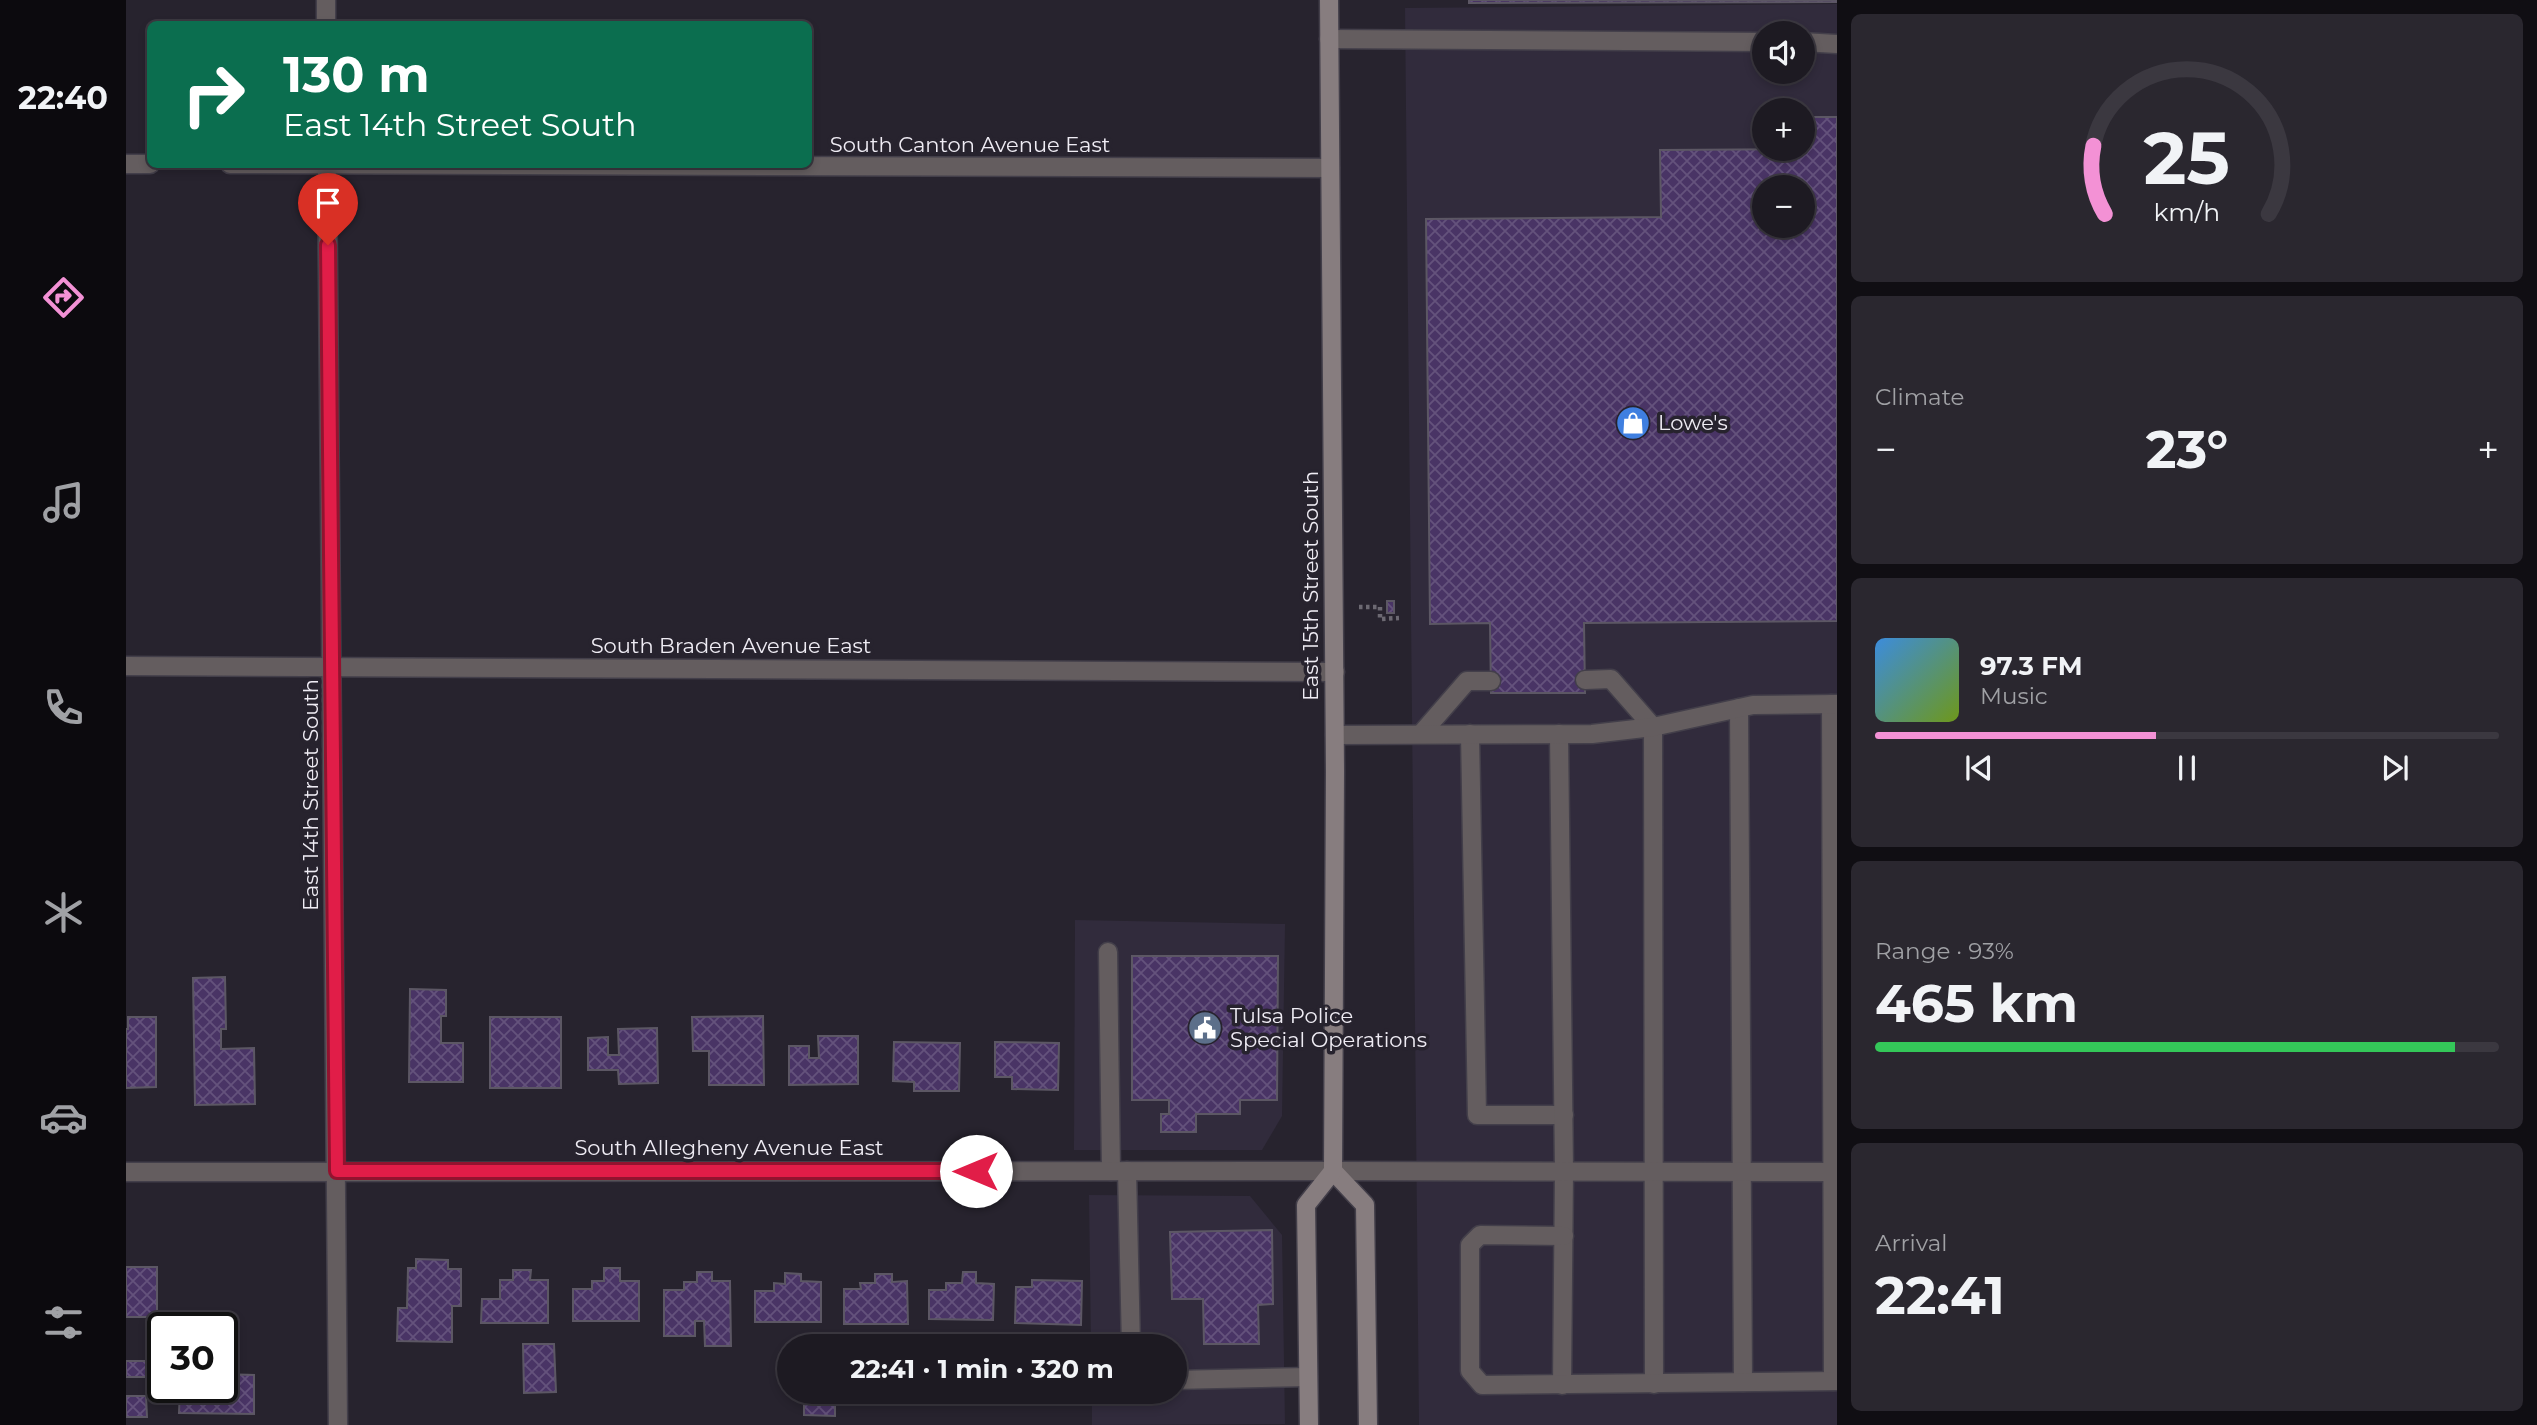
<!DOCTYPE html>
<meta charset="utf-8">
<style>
body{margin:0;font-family:Montserrat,sans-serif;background:#2a272f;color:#f1f3f6;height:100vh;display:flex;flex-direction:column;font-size:26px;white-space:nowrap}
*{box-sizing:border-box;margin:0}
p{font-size:23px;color:#a0a1a5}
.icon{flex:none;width:38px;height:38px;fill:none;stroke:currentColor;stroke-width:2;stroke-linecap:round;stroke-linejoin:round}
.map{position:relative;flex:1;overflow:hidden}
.panel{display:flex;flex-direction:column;gap:14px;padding:14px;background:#100e13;width:700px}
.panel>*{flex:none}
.hud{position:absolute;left:21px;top:21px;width:665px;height:147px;border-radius:10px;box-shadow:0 4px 10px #0003,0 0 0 2px #3b3840;background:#0b6e4f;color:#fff;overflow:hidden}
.buttons{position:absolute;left:1626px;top:21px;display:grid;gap:14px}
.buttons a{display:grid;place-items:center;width:63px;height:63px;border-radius:50%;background:#1d1a22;box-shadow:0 4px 10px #0003,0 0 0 2px #3b3840;font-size:35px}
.speed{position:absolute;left:21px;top:1312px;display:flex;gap:14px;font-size:35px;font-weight:700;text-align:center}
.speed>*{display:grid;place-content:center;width:91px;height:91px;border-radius:50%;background:#1d1a22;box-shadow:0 4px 10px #0003,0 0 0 2px #3b3840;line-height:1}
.speed .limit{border:4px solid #111;border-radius:10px;background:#fff;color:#111}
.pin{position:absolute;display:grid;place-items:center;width:60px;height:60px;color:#fff;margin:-72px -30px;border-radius:50% 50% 50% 0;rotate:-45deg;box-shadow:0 0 7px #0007}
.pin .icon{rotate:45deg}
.me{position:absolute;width:77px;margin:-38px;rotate:270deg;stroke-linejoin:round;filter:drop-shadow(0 0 5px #0008)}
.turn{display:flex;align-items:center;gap:24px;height:147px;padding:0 21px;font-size:32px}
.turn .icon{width:91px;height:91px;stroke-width:2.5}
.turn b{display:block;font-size:49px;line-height:60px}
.big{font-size:52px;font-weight:700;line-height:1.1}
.panel .tile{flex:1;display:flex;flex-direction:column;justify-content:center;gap:10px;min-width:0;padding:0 24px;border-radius:10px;background:#2a272f}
.panel .dial{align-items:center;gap:0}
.dial svg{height:182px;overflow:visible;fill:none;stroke:#3b3840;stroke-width:7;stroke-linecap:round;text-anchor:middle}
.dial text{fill:#f1f3f6;stroke:none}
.song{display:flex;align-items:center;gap:21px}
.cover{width:84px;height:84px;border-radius:10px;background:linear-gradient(135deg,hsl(210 70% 55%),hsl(80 70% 35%))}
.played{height:7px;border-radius:4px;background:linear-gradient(90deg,#f391d5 45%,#3b3840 45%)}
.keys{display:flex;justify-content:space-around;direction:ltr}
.heat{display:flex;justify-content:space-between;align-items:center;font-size:38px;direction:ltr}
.charge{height:10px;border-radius:5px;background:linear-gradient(90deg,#34c759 93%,#3b3840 0)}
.trip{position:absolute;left:651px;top:1334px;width:410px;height:70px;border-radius:35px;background:#1d1a22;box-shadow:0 4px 10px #0003,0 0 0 2px #3b3840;font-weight:700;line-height:70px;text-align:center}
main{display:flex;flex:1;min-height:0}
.tabs{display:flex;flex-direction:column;width:126px;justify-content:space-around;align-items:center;background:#0c0a0e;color:#a0a1a5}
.tabs .icon{width:49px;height:49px}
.tabs .active{color:#f391d5}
.tabs b{font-size:32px;color:#f1f3f6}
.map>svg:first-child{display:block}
.built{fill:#312b3c;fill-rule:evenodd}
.building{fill:url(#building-cross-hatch);stroke:#5c5764;stroke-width:2;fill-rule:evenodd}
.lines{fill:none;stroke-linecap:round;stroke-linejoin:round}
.service-casing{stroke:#433f4a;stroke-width:21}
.minor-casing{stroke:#433f4a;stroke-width:21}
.secondary-casing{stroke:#433f4a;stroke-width:21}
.path{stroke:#6c6972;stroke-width:4.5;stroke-dasharray:3.5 3.5;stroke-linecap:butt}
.service{stroke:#645d5f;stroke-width:18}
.minor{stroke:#645d5f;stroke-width:18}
.secondary{stroke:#877d7f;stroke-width:18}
.route-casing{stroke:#92132f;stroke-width:18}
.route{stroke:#e11d48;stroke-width:12}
.labels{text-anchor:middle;stroke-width:7;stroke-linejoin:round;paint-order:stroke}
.street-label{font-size:21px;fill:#efecf4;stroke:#27232e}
.poi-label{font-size:21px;fill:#efecf4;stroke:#27232e;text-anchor:start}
</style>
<main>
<nav class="tabs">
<b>22:40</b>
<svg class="icon active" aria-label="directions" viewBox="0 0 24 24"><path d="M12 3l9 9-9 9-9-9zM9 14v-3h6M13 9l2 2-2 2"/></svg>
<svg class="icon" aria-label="music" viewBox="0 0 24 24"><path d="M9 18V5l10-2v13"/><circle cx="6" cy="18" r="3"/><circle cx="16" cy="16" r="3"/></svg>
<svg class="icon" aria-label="phone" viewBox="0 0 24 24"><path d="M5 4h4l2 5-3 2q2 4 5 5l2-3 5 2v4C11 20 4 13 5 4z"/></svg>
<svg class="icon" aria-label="climate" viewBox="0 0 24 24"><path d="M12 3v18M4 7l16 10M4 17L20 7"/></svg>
<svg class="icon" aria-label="car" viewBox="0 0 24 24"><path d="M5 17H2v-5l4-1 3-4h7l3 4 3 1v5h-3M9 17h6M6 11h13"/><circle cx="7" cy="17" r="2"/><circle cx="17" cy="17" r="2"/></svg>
<svg class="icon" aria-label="filters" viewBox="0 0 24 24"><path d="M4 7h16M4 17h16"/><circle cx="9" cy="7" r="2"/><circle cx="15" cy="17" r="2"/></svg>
</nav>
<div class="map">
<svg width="1711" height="1425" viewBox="0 0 1711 1425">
<defs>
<pattern id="building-cross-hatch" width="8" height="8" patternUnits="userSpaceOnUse" patternTransform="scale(1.75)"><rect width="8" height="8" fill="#493465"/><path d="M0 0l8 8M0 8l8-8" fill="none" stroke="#64527c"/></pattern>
</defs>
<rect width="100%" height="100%" fill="#27232e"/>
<g class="built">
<path d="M 1711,4 L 1711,1425 L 1293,1425 L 1279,8 ZM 1638,33 L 1676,33 L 1676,72 L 1638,72 ZM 1638,110 L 1676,110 L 1676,149 L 1638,149 ZM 1638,187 L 1676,187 L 1676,226 L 1638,226 Z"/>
<path d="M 949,920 L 1159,924 L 1156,1116 L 1136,1150 L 948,1150 Z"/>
<path d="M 963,1195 L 1124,1196 L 1156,1235 L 1159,1424 L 966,1425 L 966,1391 L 1048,1391 L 1048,1346 L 965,1346 Z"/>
</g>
<g class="building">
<path d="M 1343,0 L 1711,0 L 1711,2 L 1343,3 Z"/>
<path d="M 1676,117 L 1711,117 L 1711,621 L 1458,623 L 1459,693 L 1365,693 L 1364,623 L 1304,624 L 1300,219 L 1535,217 L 1534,150 L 1676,149 ZM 1638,187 L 1676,187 L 1676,226 L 1638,226 Z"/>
<rect x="1261" y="601" width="7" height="12"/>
<path d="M 1006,956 L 1152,956 L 1151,1100 L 1114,1100 L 1114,1114 L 1070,1114 L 1070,1132 L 1035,1132 L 1035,1114 L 1043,1114 L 1043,1100 L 1006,1100 Z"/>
<path d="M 99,977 L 100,1029 L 95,1029 L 95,1049 L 128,1048 L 129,1104 L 69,1105 L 67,978 Z"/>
<path d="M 284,989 L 320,990 L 320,1016 L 315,1016 L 315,1043 L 337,1043 L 337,1082 L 283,1082 Z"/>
<path d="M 637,1016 L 638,1085 L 583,1085 L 583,1051 L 567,1051 L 566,1017 Z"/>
<path d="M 2,1017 L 30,1017 L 30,1087 L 0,1088 L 0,1029 L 2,1029 Z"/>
<rect x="364" y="1017" width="71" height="71"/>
<path d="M 531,1028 L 532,1083 L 493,1084 L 492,1070 L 462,1070 L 462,1038 L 482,1037 L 482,1055 L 493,1055 L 492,1029 Z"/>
<path d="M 692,1036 L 732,1036 L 732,1084 L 663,1085 L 663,1046 L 683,1046 L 683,1058 L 693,1058 Z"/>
<path d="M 768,1042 L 834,1043 L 833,1091 L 788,1091 L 788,1082 L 767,1081 Z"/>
<path d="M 869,1042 L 933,1043 L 932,1090 L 886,1089 L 886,1077 L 869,1077 Z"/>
<path d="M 1146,1230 L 1147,1304 L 1132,1305 L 1133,1344 L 1078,1344 L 1077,1299 L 1046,1299 L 1044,1232 Z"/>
<path d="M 290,1259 L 322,1260 L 322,1269 L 335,1269 L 335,1306 L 326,1306 L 326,1342 L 271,1341 L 272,1308 L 281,1308 L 282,1268 L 290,1268 Z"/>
<rect x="0" y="1267" width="31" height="50"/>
<path d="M 478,1268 L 494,1268 L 494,1281 L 513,1281 L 513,1321 L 447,1321 L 447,1289 L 466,1289 L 466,1281 L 478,1281 Z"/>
<path d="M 387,1270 L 405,1270 L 404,1280 L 422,1280 L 422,1323 L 355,1323 L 356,1299 L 374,1299 L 374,1280 L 387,1280 Z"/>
<path d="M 571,1272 L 586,1272 L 586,1281 L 604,1281 L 605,1346 L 579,1346 L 578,1321 L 569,1321 L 569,1336 L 538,1336 L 538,1290 L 558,1290 L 558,1282 L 571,1282 Z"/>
<path d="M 837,1272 L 850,1272 L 850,1283 L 868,1284 L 867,1320 L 803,1319 L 803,1290 L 820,1290 L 820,1283 L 836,1283 Z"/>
<path d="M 659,1273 L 675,1274 L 675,1281 L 695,1282 L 695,1322 L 629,1322 L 629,1291 L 648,1291 L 648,1283 L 659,1284 Z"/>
<path d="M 749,1274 L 766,1274 L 766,1282 L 781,1281 L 782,1324 L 718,1324 L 718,1289 L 735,1289 L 734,1283 L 749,1283 Z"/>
<path d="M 906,1280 L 956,1281 L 955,1325 L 889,1323 L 890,1287 L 906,1287 Z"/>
<path d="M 397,1344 L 428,1344 L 430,1392 L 398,1393 Z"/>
<rect x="0" y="1361" width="22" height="16"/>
<path d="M 96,1374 L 128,1375 L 128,1414 L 53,1413 L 54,1388 L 96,1388 Z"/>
<path d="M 678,1395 L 709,1395 L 709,1416 L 678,1415 Z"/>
<path d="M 0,1396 L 20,1396 L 21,1417 L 0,1417 Z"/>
</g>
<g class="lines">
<g class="service-casing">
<g id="service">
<path d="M 1203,39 L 1638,42"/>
<path d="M 1676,42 L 1711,44"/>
<path d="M 1459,680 L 1485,679 L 1527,727 L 1528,1384"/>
<path d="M 1705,704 L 1707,1381"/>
<path d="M 1613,708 L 1617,1382"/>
<path d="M 1295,734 L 1341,681 L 1365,681"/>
<path d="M 1344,734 L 1351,1115 L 1438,1115"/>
<path d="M 1433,734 L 1438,1171 L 1436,1385"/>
<path d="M 1209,735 L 1466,734 L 1527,727 L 1627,705 L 1711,704"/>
<path d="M 982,952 L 985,1171"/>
<path d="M 1001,1171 L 1005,1346"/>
<path d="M 1207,1171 L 1711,1172"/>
<path d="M 1438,1236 L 1354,1235 L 1344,1245 L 1344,1371 L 1356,1385 L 1711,1381"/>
<path d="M 1048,1380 L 1182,1377"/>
</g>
</g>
<g class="minor-casing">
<g id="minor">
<path d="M 200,0 L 200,24"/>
<path d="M 0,164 L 24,164"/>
<path d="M 104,164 L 1204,168"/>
<path d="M 201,164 L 212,1425"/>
<path d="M 0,666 L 1209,672"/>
<path d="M 0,1172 L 1207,1171"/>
</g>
</g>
<g class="secondary-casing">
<g id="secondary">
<path d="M 1207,1171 L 1239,1205 L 1242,1425"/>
<path d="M 1183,1425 L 1180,1205 L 1207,1171 L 1209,771 L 1203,0"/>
</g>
</g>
<path class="path" d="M 1233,607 L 1254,607 L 1254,619 L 1273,618"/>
<use href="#service" class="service"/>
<use href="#minor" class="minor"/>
<use href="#secondary" class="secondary"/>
</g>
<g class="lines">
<g class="route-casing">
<path id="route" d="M 202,245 L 211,1171 L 850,1171"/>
</g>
<use href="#route" class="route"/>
</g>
<defs>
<g id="shop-disc" transform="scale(1.75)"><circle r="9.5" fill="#3f7fe0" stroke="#27232e"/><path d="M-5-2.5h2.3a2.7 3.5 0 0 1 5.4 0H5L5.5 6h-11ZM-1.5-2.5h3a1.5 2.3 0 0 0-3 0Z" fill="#fff"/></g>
<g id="civic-disc" transform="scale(1.75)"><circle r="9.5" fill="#5c6f8a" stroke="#27232e"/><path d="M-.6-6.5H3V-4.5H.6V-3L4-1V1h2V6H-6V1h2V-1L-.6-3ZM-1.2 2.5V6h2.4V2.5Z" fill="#fff"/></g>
</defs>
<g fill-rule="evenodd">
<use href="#shop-disc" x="1507" y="423"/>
<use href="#civic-disc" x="1079" y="1028"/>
</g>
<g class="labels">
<g class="street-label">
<text x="844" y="152">South Canton Avenue East</text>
<text transform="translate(1185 586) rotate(-90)" y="7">East 15th Street South</text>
<text x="605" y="653">South Braden Avenue East</text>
<text transform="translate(185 795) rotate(-90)" y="7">East 14th Street South</text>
<text x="603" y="1155">South Allegheny Avenue East</text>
</g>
<g class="poi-label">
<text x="1532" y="430">Lowe's</text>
<text x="1104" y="1023">Tulsa Police<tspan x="1104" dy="24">Special Operations</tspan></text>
</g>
</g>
</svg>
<div class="buttons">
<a><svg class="icon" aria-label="sound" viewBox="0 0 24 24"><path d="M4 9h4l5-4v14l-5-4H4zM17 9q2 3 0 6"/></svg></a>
<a>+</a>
<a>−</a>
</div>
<div class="speed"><div class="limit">30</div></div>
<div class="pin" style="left:202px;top:245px;background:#d93025"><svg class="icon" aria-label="arrive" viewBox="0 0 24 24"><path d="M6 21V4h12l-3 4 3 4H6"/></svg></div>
<svg class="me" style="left:850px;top:1171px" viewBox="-20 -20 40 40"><circle r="19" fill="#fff"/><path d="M0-13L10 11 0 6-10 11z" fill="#e11d48"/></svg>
<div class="trip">22:41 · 1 min · 320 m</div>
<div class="hud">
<div class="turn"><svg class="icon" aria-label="right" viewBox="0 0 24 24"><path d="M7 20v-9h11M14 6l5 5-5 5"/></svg><div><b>130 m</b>East 14th Street South</div></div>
</div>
</div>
<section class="panel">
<div class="tile dial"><svg viewBox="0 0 100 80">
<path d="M14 69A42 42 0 1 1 86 69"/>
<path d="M14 69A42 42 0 0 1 9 39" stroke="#f391d5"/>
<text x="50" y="56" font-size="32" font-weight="700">25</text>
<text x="50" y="72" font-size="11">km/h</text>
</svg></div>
<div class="tile"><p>Climate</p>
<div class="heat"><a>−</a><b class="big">23°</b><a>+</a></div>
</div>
<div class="tile">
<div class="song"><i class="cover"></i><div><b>97.3 FM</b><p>Music</p></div></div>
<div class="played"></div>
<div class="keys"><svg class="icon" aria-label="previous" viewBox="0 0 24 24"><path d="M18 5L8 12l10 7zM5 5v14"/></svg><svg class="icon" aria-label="pause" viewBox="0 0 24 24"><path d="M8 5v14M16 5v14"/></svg><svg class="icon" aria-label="next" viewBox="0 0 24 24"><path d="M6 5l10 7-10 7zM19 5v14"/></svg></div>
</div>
<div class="tile"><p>Range · 93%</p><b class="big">465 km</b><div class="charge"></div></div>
<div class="tile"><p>Arrival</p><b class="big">22:41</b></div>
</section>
</main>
